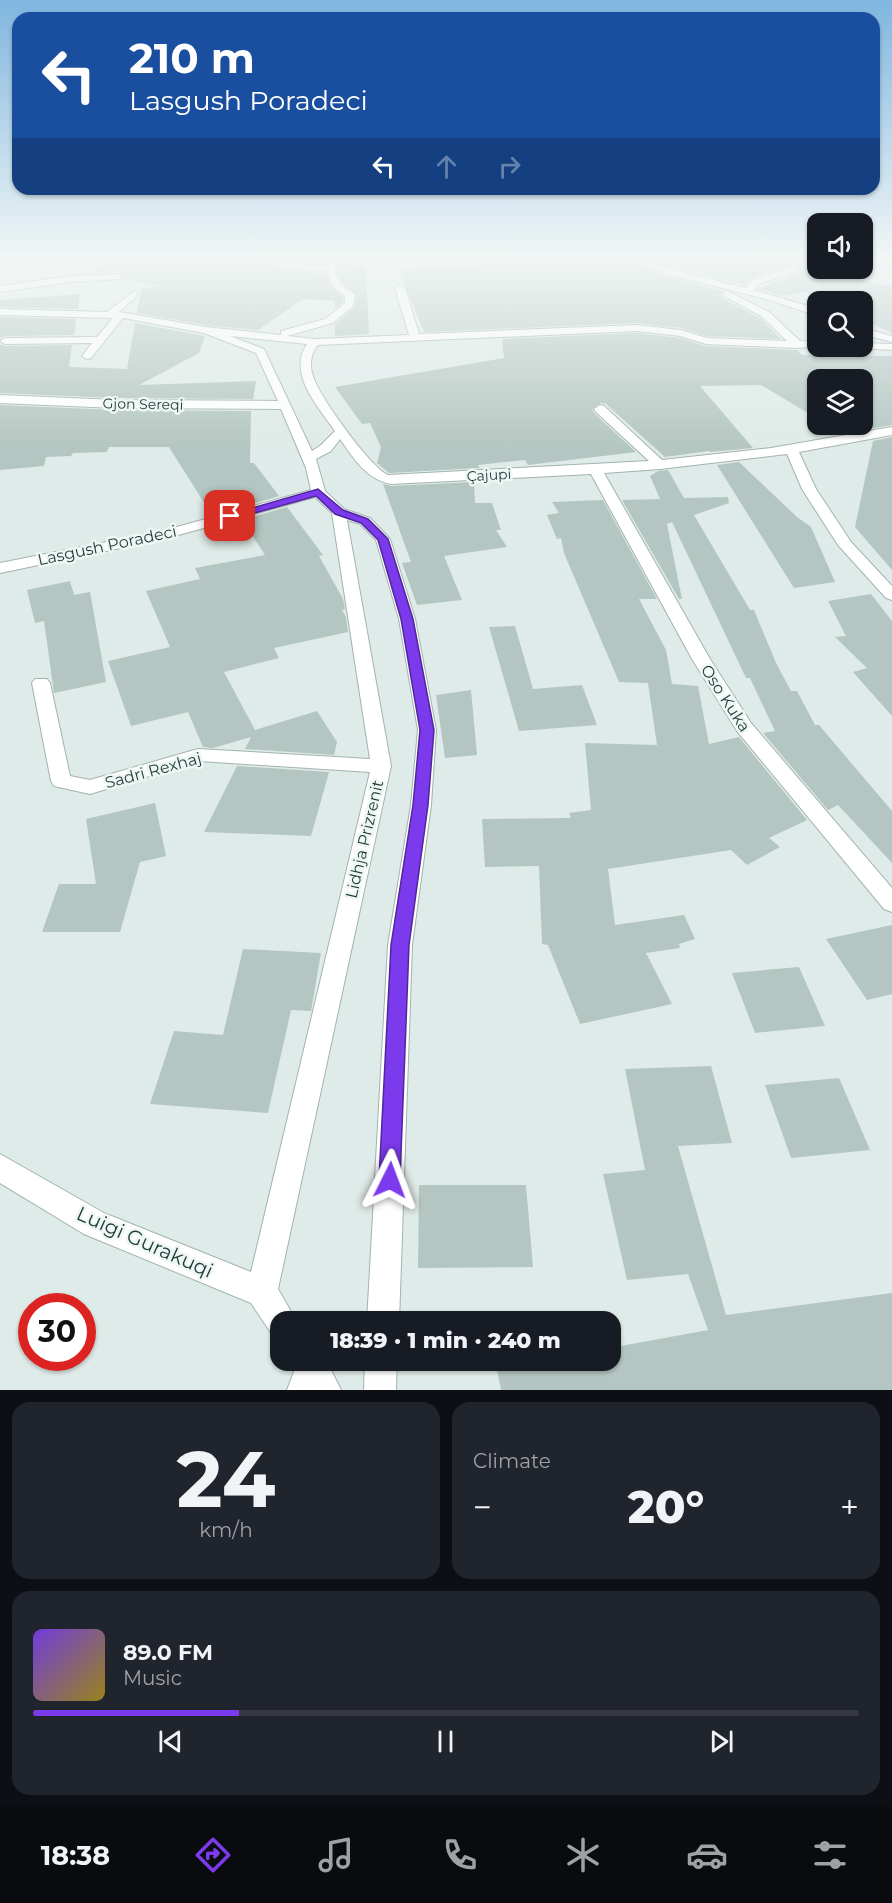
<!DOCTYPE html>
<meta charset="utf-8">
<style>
body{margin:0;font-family:Montserrat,sans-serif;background:#20242c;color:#f1f3f6;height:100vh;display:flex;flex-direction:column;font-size:22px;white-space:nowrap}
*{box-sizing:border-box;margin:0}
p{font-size:20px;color:#9ea1a6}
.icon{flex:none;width:33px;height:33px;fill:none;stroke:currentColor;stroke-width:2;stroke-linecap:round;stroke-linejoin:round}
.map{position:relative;height:1390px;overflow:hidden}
.details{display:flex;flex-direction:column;gap:12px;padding:12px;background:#0d0f14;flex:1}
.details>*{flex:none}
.hud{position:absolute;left:12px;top:12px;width:868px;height:183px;border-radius:18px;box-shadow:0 2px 4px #0004;background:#1a4fa0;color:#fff;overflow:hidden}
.fabs{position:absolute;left:807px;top:213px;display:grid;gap:12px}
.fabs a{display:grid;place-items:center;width:66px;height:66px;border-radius:12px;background:#171b24;box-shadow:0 2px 4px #0004;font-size:30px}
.speed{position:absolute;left:18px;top:1293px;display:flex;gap:12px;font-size:30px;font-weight:700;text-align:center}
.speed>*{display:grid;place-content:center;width:78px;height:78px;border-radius:50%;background:#171b24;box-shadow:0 2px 4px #0004;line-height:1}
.speed .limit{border:9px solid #d22;background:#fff;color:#111}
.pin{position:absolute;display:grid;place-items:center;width:51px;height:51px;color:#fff;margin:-26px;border-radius:12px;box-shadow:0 3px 9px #0006}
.me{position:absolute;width:66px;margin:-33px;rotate:3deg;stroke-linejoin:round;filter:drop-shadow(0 0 4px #0008)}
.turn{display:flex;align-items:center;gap:21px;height:126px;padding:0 18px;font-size:27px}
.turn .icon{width:78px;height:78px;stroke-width:2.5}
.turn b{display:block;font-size:42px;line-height:51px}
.lanes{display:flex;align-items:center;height:57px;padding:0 18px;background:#0003;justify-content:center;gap:30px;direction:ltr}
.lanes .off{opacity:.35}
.big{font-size:45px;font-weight:800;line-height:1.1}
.details .card{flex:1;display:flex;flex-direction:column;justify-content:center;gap:9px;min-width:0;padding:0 21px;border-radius:18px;background:#20242c}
.details .dial{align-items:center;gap:0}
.dial b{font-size:78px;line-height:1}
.song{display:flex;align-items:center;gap:18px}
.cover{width:72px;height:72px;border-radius:9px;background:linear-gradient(135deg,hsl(260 70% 55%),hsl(50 70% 35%))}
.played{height:6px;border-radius:3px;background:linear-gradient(90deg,#7c3aed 25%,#363941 25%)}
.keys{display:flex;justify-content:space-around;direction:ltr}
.heat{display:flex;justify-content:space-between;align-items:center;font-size:33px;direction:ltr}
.details .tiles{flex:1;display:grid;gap:12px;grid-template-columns:1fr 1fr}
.card:last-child{grid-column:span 2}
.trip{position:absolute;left:270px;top:1311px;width:351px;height:60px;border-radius:18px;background:#171b24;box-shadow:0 2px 4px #0004;font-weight:800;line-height:60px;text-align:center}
.dock{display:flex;height:96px;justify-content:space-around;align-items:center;background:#090b0e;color:#9ea1a6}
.dock .icon{width:42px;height:42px}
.dock .current{color:#7c3aed}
.dock b{font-size:27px;color:#f1f3f6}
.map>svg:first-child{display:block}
.building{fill:#b4c6c1}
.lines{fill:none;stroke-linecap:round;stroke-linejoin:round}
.minor-casing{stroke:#a2b3b0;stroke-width:2}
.minor{fill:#fff;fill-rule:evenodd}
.route{fill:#7c3aed;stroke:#51269a;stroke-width:1.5}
.labels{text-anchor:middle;stroke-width:5;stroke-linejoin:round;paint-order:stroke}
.far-street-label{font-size:14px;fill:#1f3b39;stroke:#eff7f5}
.street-label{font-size:16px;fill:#1f3b39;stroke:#eff7f5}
.near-street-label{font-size:20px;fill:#1f3b39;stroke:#eff7f5}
</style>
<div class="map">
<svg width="892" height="1390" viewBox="0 0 892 1390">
<rect width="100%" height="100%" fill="#dfebe8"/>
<g class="building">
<path d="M 131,256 L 253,256 L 285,271 L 325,273 L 332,289 L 343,297 L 343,302 L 335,308 L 335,301 L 303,299 L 258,330 L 206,325 L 137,313 L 141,289 L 162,286 L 123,278 L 123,274 L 119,272 L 88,271 Z"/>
<path d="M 272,256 L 333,256 L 326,264 L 287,261 Z"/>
<path d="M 573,256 L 615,256 L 665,276 L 723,291 L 720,294 L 722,298 L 760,318 L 781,339 L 707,336 L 681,328 L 637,323 L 424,332 L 399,271 Z"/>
<path d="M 635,256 L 748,256 L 778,266 L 783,264 L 787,266 L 752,278 L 745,285 Z"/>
<path d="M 804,256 L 818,256 L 818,270 L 892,287 L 892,333 L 862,319 L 862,302 L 826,302 L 805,292 L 783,296 L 758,289 L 800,272 L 801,262 L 797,259 Z"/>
<path d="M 342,263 L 366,266 L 369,334 L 335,336 L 335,324 L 354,308 L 357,295 L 343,283 L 337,269 Z"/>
<path d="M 80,294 L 78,309 L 0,307 L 0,300 Z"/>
<path d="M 0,317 L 76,319 L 74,335 L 5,336 L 0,338 Z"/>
<path d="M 135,323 L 205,336 L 199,353 L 139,385 L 256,381 L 253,399 L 116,398 L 0,393 L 0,344 L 5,346 L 72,345 L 69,367 L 127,369 Z"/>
<path d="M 637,333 L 680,338 L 706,346 L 797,350 L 802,355 L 892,356 L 892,425 L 841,434 L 826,424 L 862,424 L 862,380 L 818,380 L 818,419 L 761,385 L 700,386 L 753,448 L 710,452 L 709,451 L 665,457 L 606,404 L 601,403 L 592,409 L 594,413 L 636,452 L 528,465 L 525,460 L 478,465 L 479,468 L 389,473 L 377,463 L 381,447 L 370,423 L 362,424 L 335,387 L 504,358 L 502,339 Z"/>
<path d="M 0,405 L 116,410 L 251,411 L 250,463 L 254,463 L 279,496 L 235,509 L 210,512 L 169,447 L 109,447 L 107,452 L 73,453 L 71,456 L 46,457 L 44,466 L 0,470 Z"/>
<path d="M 892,437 L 892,570 L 855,527 L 873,441 Z"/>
<path d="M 739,462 L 797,517 L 811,527 L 835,582 L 794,588 L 717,465 Z"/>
<path d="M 668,470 L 684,498 L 728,497 L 729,503 L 694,515 L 750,610 L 754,610 L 776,663 L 791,691 L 797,691 L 815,725 L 819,725 L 892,811 L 892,863 L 838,805 L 828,810 L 763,733 L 775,731 L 750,678 L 746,678 L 672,522 L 667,524 L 682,599 L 679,599 L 622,500 L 660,499 L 650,476 L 658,471 Z"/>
<path d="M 474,482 L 475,503 L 492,503 L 501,530 L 496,530 L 507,547 L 444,556 L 462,600 L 417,605 L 402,563 L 411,562 L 383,484 L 391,486 Z"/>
<path d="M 603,500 L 657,599 L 639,599 L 666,650 L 672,684 L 698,686 L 709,744 L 739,737 L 807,820 L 769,838 L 780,847 L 747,865 L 731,850 L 608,869 L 615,925 L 684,915 L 695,939 L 679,944 L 680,948 L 646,953 L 672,1004 L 580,1024 L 548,945 L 542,944 L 539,866 L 485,867 L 482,819 L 571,818 L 569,813 L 591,810 L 585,743 L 657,745 L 648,683 L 619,682 L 564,553 L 561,538 L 557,539 L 547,515 L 559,513 L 552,502 Z"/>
<path d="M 287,507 L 323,555 L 319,556 L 343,599 L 345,609 L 342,610 L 346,617 L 348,632 L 274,648 L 279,658 L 224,672 L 255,730 L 317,711 L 337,742 L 334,755 L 245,749 L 251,737 L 213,748 L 203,747 L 188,712 L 131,726 L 108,661 L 170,647 L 146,591 L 200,579 L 195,568 L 265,555 L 242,520 Z"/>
<path d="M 70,581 L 74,595 L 90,592 L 106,682 L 54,693 L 44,621 L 35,623 L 27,590 Z"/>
<path d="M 871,594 L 892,621 L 892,716 L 853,672 L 867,668 L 835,637 L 846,636 L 828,601 Z"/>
<path d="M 515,626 L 533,689 L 582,685 L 597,725 L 519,731 L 489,627 Z"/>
<path d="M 471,690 L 477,755 L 445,758 L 436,695 Z"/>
<path d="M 237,766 L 329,772 L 311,836 L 204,832 Z"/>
<path d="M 155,803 L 166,856 L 140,862 L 120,932 L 42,932 L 59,884 L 96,884 L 86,819 Z"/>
<path d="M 892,925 L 892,994 L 867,1000 L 826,939 Z"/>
<path d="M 243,949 L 321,953 L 311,1011 L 291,1010 L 268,1113 L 150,1104 L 174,1031 L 223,1035 Z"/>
<path d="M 799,967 L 825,1026 L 755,1033 L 732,973 Z"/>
<path d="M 711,1066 L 732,1143 L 678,1146 L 726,1315 L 892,1293 L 892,1390 L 501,1390 L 497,1369 L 543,1360 L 610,1360 L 610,1348 L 708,1330 L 688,1274 L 627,1280 L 603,1174 L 645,1170 L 625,1069 Z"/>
<path d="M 839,1078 L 870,1150 L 791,1158 L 765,1085 Z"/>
<path d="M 419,1185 L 526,1185 L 533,1267 L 418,1268 Z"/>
</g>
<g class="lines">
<g class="minor-casing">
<g id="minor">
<path d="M 255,256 L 266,256 L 287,263 L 327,266 L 336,256 L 344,256 L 334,269 L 341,284 L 355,295 L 353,306 L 333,323 L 287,336 L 315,339 L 409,335 L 395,288 L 400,285 L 405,288 L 419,334 L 637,325 L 681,330 L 707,338 L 787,341 L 761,316 L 724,296 L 722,294 L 727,291 L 769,312 L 800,341 L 818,342 L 818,346 L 822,346 L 798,348 L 706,344 L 680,336 L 637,331 L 318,345 C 311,353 309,365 313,376 C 319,396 370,467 388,475 L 649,461 L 596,412 L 594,409 L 600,405 L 604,406 L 662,460 L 771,448 L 892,427 L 892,435 L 799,452 L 816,489 L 851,542 L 892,586 L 892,600 L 886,598 L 838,545 L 802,489 L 787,454 L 660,469 L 604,473 L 710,659 L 751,723 L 892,888 L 892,912 L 884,909 L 737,731 L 692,659 L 591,474 L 391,484 C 366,479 354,459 340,439 L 331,451 L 316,459 L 325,491 L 344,509 L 370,518 L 390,539 L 415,619 L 436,730 L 431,805 L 412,945 L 399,1322 L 367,1322 L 388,945 L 411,805 L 418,730 L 399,619 L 376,540 L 360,524 L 347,520 L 391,766 L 278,1289 L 297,1322 L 280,1322 L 280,1337 L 271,1333 L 251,1303 L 84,1234 L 0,1183 L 0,1154 L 104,1213 L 251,1272 L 370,772 L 199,761 L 90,794 L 54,786 L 51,781 L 32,683 L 35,679 L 47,679 L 50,683 L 70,776 L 90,780 L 198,749 L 370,759 L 332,513 L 315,497 L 164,539 L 0,573 L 0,563 L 162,531 L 311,490 L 306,468 L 281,409 L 116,408 L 0,403 L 0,395 L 116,400 L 278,401 L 256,353 L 204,333 L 123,318 L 91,358 L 87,359 L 82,356 L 92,343 L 5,344 L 0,341 L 5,338 L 97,337 L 113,318 L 0,315 L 0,309 L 107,312 L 134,291 L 137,292 L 137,296 L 119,312 L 206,327 L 281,335 L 281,331 L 325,319 L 345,303 L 345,296 L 334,288 L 326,271 L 286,269 ZM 230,336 L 307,344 C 287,373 318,407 335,431 L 321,445 L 312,451 L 264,349 Z"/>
<path d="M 617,256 L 628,256 L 673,270 L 746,288 L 753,280 L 792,267 L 776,257 L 785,256 L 799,262 L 799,270 L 759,284 L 754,290 L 818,309 L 818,316 L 766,299 L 666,274 Z"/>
<path d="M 118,274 L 121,275 L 121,279 L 70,282 L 0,292 L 0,286 L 70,276 Z"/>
<path d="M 862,328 L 892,336 L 892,342 L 862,334 Z"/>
<path d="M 862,343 L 892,344 L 892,350 L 858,348 L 857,346 L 862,346 Z"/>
<path d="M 291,1360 L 326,1360 L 341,1390 L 287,1390 L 295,1369 Z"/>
<path d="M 365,1360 L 397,1360 L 396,1390 L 364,1390 Z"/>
</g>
</g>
<use href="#minor" class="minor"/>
</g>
<linearGradient id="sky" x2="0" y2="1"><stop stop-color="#80b6e0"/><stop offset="0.57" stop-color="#f1f6f5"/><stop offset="1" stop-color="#f1f6f5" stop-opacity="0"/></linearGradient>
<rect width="892" height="450" fill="url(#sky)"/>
<path class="route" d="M 318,489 L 343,510 L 368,519 L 388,539 L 413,619 L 434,730 L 428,805 L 409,945 L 400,1180 L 397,1188 L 390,1191 L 382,1188 L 379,1180 L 391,945 L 413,805 L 420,730 L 401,619 L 378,540 L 361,523 L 335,514 L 316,496 L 230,520 L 225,516 Z"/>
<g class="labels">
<g class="far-street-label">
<text transform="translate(143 404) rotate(1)" y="5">Gjon Sereqi</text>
<text transform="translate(489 475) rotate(-3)" y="5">Çajupi</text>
</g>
<g class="street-label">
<text transform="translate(107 545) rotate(-12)" y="6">Lasgush Poradeci</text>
<text transform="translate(726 698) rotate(57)" y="6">Oso Kuka</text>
<text transform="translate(153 770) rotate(-15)" y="6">Sadri Rexhaj</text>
<text transform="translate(364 839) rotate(-77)" y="6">Lidhja Prizrenit</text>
</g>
<g class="near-street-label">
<text transform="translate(145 1242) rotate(24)" y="7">Luigi Gurakuqi</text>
</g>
</g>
</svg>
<div class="fabs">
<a><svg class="icon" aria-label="sound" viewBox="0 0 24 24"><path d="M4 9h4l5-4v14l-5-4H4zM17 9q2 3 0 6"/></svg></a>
<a><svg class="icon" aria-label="search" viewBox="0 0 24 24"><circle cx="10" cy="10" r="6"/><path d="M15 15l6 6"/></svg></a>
<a><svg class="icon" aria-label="layers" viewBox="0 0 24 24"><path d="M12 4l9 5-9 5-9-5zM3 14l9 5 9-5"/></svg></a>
</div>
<div class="speed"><div class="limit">30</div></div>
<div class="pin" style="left:230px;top:516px;background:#d93025"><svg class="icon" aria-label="arrive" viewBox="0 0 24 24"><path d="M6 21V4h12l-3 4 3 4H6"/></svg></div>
<svg class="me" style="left:390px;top:1180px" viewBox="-20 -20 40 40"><path d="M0-17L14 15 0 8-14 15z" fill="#7c3aed" stroke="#fff" stroke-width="4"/></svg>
<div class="trip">18:39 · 1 min · 240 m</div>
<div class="hud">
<div class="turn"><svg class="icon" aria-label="left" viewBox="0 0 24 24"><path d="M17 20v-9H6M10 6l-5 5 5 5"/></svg><div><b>210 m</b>Lasgush Poradeci</div></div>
<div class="lanes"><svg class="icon" aria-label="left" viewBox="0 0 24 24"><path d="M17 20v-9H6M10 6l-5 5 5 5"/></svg><svg class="icon off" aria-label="ahead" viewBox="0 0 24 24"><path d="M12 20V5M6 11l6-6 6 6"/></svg><svg class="icon off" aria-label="right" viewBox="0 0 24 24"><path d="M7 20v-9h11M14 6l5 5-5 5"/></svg></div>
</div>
</div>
<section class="details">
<div class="tiles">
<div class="card dial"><b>24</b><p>km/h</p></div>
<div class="card"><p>Climate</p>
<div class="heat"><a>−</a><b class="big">20°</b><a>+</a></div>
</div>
<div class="card">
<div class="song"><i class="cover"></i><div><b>89.0 FM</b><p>Music</p></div></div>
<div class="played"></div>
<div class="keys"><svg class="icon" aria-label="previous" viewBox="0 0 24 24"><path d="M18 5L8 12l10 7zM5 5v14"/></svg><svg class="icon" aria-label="pause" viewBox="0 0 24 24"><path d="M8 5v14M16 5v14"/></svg><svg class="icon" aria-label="next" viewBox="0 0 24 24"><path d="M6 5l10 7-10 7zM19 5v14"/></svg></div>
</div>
</div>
</section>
<nav class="dock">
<b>18:38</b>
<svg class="icon current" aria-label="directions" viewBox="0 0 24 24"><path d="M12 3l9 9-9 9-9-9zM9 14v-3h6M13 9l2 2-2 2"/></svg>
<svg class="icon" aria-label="music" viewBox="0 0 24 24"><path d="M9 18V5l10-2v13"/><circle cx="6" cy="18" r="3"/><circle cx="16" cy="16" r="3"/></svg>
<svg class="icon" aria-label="phone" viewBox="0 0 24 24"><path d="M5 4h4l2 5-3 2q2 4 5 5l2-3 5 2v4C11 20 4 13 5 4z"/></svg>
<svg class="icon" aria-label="climate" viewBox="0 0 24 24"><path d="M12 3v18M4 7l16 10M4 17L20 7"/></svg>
<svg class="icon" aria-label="car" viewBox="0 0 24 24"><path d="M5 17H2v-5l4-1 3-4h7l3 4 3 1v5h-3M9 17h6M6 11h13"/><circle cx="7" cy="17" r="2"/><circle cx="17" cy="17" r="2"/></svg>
<svg class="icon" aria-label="filters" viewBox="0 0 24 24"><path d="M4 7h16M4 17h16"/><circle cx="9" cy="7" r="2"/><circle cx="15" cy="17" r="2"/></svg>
</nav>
